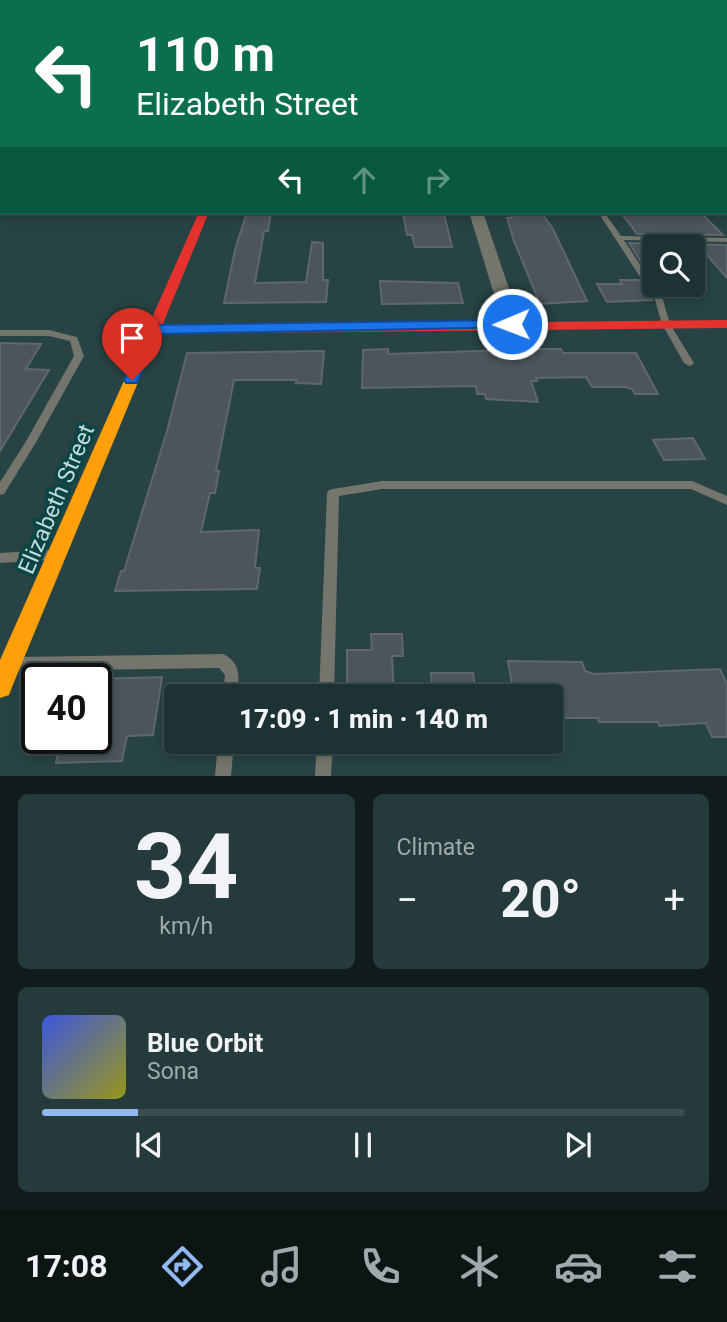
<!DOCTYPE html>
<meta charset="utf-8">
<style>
body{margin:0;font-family:Roboto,sans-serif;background:#253a3a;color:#f1f3f6;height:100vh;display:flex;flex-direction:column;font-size:26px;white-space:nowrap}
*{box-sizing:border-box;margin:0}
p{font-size:23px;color:#a0aaac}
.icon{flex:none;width:38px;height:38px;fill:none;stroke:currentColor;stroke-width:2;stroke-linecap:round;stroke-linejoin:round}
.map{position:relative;height:776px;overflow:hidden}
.drawer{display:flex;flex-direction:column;gap:18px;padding:18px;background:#101c1c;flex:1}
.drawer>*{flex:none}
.banner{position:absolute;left:0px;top:0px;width:728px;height:214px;box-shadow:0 4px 10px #0003,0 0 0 2px #3b4d4d;background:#0b6e4f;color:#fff;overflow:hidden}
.controls{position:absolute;left:642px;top:234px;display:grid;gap:14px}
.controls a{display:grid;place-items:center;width:63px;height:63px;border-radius:7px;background:#1d3232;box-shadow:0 4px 10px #0003,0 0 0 2px #3b4d4d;font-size:35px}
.speed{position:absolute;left:21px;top:663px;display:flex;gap:14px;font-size:35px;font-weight:700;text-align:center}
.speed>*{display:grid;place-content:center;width:91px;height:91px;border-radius:50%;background:#1d3232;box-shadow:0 4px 10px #0003,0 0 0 2px #3b4d4d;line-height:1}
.speed .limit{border:4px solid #111;border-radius:10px;background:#fff;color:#111}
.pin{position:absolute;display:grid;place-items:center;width:60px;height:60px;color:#fff;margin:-72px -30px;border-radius:50% 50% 50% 0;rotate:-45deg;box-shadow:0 0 7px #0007}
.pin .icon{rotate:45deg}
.me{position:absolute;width:77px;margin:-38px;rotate:269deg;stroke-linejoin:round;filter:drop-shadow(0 0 5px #0008)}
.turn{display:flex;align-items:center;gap:24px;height:147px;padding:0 21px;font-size:32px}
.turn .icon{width:91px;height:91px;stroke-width:2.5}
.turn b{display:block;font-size:49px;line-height:60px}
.lanes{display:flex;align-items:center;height:66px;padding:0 21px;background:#0003;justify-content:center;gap:35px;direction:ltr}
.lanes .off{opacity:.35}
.big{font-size:52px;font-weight:800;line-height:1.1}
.drawer .widget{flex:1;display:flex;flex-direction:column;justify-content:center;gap:10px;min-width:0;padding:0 24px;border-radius:10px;background:#253a3a}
.drawer .dial{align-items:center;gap:0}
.dial b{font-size:91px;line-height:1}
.song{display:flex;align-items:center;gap:21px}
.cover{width:84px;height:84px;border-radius:10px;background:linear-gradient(135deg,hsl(230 70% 55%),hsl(60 70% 35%))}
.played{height:7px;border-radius:4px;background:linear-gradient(90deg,#90b9f0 15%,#3b4d4d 15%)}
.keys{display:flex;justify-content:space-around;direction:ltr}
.heat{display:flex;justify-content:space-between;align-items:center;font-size:38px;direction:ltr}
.drawer .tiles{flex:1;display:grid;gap:18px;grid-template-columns:1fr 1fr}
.widget:last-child{grid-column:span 2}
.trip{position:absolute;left:164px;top:684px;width:399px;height:70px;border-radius:7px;background:#1d3232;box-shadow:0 4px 10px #0003,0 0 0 2px #3b4d4d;font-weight:800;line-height:70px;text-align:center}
.menu{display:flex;height:112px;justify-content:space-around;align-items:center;background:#0c1414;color:#a0aaac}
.menu .icon{width:49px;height:49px}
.menu .on{color:#90b9f0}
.menu b{font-size:32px;color:#f1f3f6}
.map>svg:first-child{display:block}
.building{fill:#4c555b;stroke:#5f676d;stroke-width:2}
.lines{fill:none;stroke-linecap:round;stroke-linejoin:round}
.lane{fill:#74756c;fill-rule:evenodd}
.street{fill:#74756c;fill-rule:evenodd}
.fast{fill:#30b455;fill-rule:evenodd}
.slow{fill:#ff9f0a;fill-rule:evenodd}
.jam{fill:#e5322d;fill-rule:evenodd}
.route{fill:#1a73e8;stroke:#114b97;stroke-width:2}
.labels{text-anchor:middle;stroke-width:7;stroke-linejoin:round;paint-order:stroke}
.street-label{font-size:23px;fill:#c1dcdb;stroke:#0b4545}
</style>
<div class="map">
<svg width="727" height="776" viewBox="0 0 727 776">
<rect width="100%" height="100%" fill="#274343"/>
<g class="building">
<path d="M 247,212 L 271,212 L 268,231 L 264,231 L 255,283 L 306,282 L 312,242 L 323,243 L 323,280 L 328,280 L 326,302 L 224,303 L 235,250 Z"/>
<path d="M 510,212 L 541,212 L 553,229 L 587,301 L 540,304 L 514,241 L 507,218 L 512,218 Z"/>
<path d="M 667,212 L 700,212 L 723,235 L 637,234 L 623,215 L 669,214 Z"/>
<path d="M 403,214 L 444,214 L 452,247 L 415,247 L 412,235 L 407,235 Z"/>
<path d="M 629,243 L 727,245 L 727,278 L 700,247 L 654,247 L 654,282 Z"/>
<path d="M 620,280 L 639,280 L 652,300 L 607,302 L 597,284 L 622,284 Z"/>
<path d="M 380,281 L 458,283 L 463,303 L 382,304 Z"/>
<path d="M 0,343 L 41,344 L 26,369 L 49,370 L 0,451 Z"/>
<path d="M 388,349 L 388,354 L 538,349 L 561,349 L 563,353 L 636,353 L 658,394 L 635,394 L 632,389 L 625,387 L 592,387 L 586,377 L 536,378 L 537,381 L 531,381 L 538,402 L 486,399 L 485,394 L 477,394 L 476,386 L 362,388 L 363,350 Z"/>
<path d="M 324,351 L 321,384 L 296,383 L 297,380 L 234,380 L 216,471 L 219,471 L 215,493 L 210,493 L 201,532 L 259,530 L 255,568 L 260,568 L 257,589 L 115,591 L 121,571 L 124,571 L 167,431 L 187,353 Z"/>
<path d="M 693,438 L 705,459 L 664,460 L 653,440 Z"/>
<path d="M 371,634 L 402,634 L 403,656 L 392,656 L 394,696 L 347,696 L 347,650 L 372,650 Z"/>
<path d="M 508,661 L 582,662 L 585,671 L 594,674 L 720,669 L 727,684 L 727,737 L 712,737 L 706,723 L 659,726 L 658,722 L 599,722 L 598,718 L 551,718 L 551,696 L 514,696 Z"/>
<path d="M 431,673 L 473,673 L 476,696 L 433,696 Z"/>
<path d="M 162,677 L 153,735 L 127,736 L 122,761 L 56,763 L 60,738 L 96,738 L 96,679 Z"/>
</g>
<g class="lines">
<g class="lane">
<rect x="0" y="109" width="2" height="1"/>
<rect x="726" y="119" width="1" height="3"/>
<rect x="726" y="136" width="1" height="4"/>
<rect x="726" y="153" width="1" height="4"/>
<rect x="726" y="173" width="1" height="4"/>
<path d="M 2,197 L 2,201 L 0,202 L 0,198 Z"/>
<path d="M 598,212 L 604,212 L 621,236 L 727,238 L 727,242 L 624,240 L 663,300 L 670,324 L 694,363 L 692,365 L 689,366 L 684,363 L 662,324 L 655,300 Z"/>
<path d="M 0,330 L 49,330 L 77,337 L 84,356 L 35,444 L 4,494 L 0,495 L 0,482 L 25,443 L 74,356 L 70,341 L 49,336 L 0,336 Z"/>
<path d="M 382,481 L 692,481 L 727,496 L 727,505 L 691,489 L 382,489 L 339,496 L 334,696 L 319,696 L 327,493 L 329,490 L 333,489 Z"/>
<path d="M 50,550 L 54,552 L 56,555 L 54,558 L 50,560 L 0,563 L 0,553 Z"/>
<path d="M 223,654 C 242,663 239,679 237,696 L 223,696 L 225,675 L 219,668 L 18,671 L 13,669 L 11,664 L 13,659 L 18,657 Z"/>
<path d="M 218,742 L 234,742 L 231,776 L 215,776 Z"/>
<path d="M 317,742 L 333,742 L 331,776 L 315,776 Z"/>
</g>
<g class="street">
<rect x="0" y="152" width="2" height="6"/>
<path d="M 469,212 L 483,212 L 521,324 L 518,328 L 506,328 L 503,324 Z"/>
</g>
<rect class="fast" x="726" y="190" width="1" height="6"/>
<path class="slow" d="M 141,354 L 148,358 L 12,687 L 9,695 L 0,698 L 0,660 L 134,358 Z"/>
<path class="jam" d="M 199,212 L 209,212 L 162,326 L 727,320 L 727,328 L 158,334 L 146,361 L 136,361 L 134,358 Z"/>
</g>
<linearGradient id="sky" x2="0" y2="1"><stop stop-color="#152525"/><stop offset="0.5" stop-color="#415b66"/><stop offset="1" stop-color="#415b66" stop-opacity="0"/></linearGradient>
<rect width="727" height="218" fill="url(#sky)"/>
<path class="route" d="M 512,320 L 517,321 L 517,327 L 159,334 L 137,383 L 126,383 L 124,380 L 146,330 L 153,325 Z"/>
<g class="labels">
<g class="street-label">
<text transform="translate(56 499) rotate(-67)" y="8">Elizabeth Street</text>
</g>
</g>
</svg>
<div class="controls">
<a><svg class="icon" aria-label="search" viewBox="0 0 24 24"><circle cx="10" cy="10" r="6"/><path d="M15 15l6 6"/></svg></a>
</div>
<div class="speed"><div class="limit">40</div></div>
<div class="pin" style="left:132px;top:380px;background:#d93025"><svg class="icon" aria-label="arrive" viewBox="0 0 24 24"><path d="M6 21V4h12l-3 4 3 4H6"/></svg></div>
<svg class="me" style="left:512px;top:324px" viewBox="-20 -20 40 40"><circle r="17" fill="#1a73e8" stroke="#fff" stroke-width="3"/><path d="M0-11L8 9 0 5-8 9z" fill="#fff"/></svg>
<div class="trip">17:09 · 1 min · 140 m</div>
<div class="banner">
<div class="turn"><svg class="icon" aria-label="left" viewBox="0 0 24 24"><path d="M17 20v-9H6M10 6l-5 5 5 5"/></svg><div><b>110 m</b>Elizabeth Street</div></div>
<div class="lanes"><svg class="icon" aria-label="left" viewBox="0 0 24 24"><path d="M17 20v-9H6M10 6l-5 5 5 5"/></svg><svg class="icon off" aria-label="ahead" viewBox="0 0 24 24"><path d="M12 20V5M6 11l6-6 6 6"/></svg><svg class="icon off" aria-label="right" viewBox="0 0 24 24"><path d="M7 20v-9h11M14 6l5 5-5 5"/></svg></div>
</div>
</div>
<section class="drawer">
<div class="tiles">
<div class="widget dial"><b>34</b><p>km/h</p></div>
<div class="widget"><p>Climate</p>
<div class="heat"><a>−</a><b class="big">20°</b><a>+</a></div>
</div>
<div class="widget">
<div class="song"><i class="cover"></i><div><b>Blue Orbit</b><p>Sona</p></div></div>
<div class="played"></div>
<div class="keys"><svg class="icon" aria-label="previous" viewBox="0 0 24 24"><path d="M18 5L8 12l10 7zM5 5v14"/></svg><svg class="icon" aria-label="pause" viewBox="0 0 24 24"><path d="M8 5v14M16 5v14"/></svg><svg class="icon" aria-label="next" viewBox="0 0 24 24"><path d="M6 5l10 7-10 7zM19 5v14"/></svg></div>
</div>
</div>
</section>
<nav class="menu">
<b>17:08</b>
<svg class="icon on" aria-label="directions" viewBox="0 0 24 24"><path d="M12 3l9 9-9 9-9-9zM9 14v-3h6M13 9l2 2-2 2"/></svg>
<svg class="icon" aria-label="music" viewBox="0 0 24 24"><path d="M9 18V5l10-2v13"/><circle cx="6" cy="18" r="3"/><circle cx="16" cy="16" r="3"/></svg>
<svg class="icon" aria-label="phone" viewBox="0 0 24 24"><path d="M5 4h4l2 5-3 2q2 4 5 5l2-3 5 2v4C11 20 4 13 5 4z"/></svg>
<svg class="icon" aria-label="climate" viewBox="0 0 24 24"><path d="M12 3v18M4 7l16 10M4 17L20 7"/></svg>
<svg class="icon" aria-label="car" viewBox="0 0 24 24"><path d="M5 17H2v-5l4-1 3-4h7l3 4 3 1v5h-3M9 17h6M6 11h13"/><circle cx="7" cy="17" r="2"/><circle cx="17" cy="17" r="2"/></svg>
<svg class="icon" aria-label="filters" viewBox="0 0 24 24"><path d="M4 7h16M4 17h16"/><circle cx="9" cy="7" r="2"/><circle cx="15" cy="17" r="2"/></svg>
</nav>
